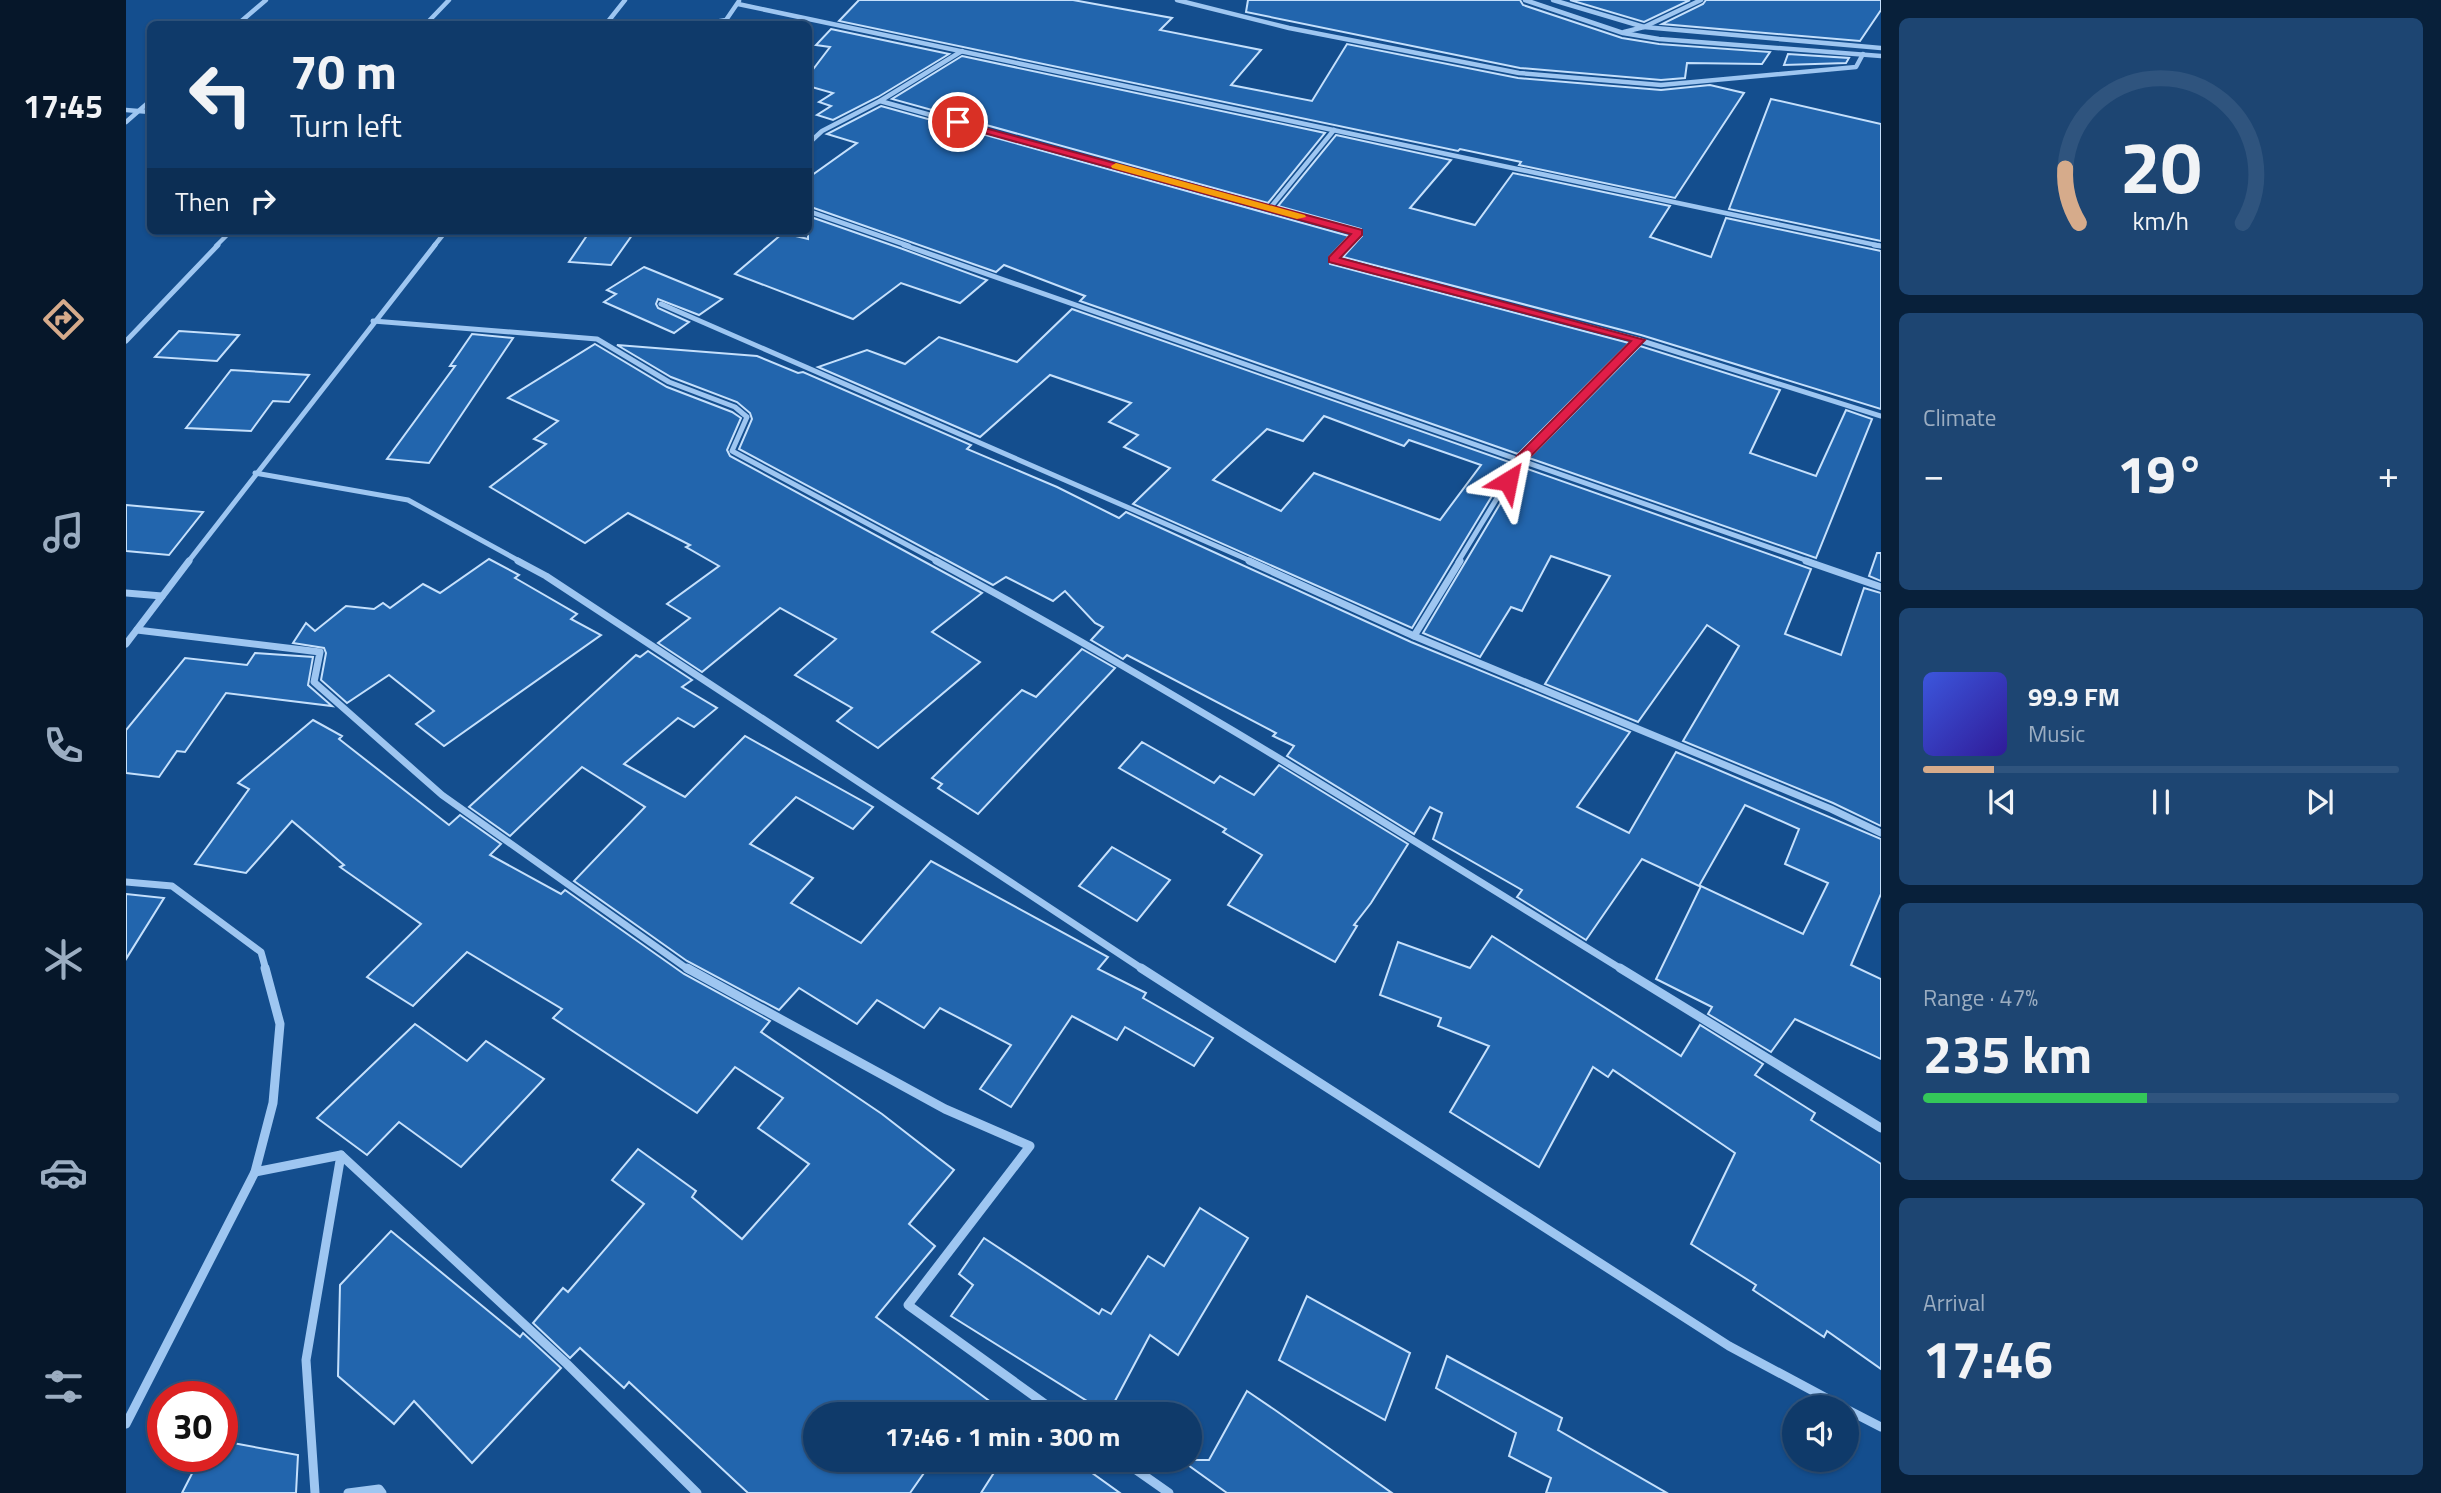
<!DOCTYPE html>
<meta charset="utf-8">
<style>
body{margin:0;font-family:"Titillium Web",sans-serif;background:#1d4572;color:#f1f3f6;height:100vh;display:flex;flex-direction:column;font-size:26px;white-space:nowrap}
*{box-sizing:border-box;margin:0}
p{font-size:23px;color:#9badc1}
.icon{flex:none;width:38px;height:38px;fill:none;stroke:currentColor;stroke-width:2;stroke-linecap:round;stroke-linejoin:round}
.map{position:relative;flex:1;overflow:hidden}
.drawer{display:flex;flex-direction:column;gap:18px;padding:18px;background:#08203a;width:560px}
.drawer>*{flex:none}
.top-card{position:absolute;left:21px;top:21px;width:665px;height:214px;border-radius:10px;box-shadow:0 2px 5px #0004,0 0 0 2px #2f547e;background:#0f3a6a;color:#f1f3f6;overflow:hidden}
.fabs{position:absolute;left:1656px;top:1395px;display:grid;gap:14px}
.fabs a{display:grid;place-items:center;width:77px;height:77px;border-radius:50%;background:#0f3a6a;box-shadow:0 2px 5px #0004,0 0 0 2px #2f547e;font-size:35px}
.speed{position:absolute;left:21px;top:1381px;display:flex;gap:14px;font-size:35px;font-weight:700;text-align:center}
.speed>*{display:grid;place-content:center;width:91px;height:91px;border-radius:50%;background:#0f3a6a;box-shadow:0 2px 5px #0004,0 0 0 2px #2f547e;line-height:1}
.speed .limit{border:10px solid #d22;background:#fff;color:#111}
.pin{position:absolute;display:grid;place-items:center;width:60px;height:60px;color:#fff;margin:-30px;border:4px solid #fff;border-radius:50%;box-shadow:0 2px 7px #0007}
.me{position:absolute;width:77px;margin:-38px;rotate:35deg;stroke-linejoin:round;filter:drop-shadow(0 0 5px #0008)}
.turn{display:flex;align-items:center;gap:24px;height:147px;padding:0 28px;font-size:32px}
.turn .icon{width:91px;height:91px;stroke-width:2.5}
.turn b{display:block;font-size:49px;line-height:60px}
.then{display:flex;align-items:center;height:66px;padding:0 28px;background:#0003;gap:14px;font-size:26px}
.big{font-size:52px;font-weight:700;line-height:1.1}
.drawer .tile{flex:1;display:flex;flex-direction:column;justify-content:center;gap:10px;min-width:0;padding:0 24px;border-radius:10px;background:#1d4572}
.drawer .dial{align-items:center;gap:0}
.dial svg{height:182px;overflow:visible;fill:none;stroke:#2f547e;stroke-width:7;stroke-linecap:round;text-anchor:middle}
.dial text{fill:#f1f3f6;stroke:none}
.song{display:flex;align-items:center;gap:21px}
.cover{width:84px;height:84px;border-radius:10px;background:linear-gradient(135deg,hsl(230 70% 55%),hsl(250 70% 35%))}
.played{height:7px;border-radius:4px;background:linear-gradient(90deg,#d6ab8b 15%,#2f547e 15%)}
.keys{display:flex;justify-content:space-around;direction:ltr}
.heat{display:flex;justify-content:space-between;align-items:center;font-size:38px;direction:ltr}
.charge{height:10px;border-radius:5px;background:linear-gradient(90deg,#34c759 47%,#2f547e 0)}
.trip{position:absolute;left:677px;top:1402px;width:399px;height:70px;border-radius:35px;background:#0f3a6a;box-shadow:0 2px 5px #0004,0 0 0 2px #2f547e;font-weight:700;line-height:70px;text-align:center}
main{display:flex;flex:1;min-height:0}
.tabs{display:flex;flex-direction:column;width:126px;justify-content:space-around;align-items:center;background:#06172a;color:#9badc1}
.tabs .icon{width:49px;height:49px}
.tabs .current{color:#d6ab8b}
.tabs b{font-size:32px;color:#f1f3f6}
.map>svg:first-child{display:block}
.building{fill:#2265ad;stroke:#c5e0fc;stroke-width:2;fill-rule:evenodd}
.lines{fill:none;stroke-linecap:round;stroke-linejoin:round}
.street-far3{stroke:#9ec6f1;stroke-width:4.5}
.street-far2{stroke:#9ec6f1;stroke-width:5}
.street-far1{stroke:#9ec6f1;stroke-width:7}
.street{stroke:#9ec6f1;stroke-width:9}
.route{fill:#e11d48;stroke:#92132f;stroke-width:2}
.slow{fill:#f59e0b}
</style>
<main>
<nav class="tabs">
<b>17:45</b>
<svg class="icon current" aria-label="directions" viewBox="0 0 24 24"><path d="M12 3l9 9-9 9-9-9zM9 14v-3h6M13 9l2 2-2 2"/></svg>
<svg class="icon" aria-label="music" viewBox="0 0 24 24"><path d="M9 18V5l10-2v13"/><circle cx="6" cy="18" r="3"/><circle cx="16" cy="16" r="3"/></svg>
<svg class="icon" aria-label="phone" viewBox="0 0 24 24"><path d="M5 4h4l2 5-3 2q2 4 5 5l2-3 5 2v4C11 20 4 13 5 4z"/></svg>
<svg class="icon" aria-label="climate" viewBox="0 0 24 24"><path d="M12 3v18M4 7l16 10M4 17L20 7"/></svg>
<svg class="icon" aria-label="car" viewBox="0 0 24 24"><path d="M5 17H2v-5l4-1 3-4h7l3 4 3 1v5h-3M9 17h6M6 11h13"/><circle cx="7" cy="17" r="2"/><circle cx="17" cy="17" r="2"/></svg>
<svg class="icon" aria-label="filters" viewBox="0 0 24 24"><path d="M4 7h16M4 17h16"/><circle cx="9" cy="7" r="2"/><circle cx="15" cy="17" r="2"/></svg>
</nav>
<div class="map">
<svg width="1755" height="1493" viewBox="0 0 1755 1493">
<rect width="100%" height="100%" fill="#144e8e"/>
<g class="building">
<path d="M 733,0 L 947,0 L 1046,18 L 1034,30 L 1135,50 L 1105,85 L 1186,101 L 1221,44 L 1392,78 L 1535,90 L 1584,85 L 1618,93 L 1549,198 L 1393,165 L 1395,162 L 1334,149 L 1332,151 L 713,21 Z"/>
<path d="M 1122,0 L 1394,0 L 1397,5 L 1496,38 L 1533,44 L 1644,52 L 1636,64 L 1561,63 L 1559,78 L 1535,80 L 1394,68 L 1120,12 Z"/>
<path d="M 1444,0 L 1564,0 L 1518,22 Z"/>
<path d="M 1580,0 L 1755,0 L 1755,10 L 1734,41 L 1536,24 L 1577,4 Z"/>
<path d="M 705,29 L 823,54 L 752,97 L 707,120 L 691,115 L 705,106 L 693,102 L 707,93 L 682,86 L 682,76 L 704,47 L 690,45 Z"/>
<path d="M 1662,54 L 1723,58 L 1720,63 L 1658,65 Z"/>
<path d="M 836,56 L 1199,133 L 1142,203 L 766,99 Z"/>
<path d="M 1645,99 L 1755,124 L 1755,241 L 1603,209 Z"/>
<path d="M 755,106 L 1223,236 L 1203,257 L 1204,264 L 1503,343 L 1392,454 L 954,301 L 959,296 L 878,265 L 870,272 L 682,206 L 682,178 L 731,143 L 701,134 Z"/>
<path d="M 1210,135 L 1325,160 L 1284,208 L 1349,225 L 1387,173 L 1544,206 L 1524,237 L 1585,257 L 1600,218 L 1755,251 L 1755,409 L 1515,335 L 1217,257 L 1236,236 L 1235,229 L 1152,206 Z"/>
<path d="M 682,216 L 774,248 L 861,280 L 834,303 L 775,283 L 727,319 L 609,274 L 657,233 L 682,239 Z"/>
<path d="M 464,231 L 509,231 L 485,265 L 443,262 Z"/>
<path d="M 518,267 L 596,299 L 573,315 L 532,299 L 530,304 L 532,308 L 563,322 L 548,333 L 478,302 L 490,294 L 481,290 Z"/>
<path d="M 946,309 L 1386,463 L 1286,628 L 1007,504 L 1044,468 L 998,447 L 1012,435 L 983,422 L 1005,403 L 924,375 L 854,437 L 692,367 L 741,350 L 779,364 L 813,337 L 891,362 ZM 1198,416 L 1278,446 L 1283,440 L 1355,465 L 1314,520 L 1188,473 L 1155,511 L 1087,480 L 1141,429 L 1177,441 Z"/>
<path d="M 53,331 L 113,335 L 91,361 L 29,357 Z"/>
<path d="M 346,334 L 387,338 L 303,463 L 261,459 L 329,366 L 324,366 Z"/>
<path d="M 469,344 L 541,387 L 606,412 L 615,418 L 601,450 L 604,456 L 856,593 L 806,632 L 854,662 L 752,748 L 711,721 L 726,708 L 669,675 L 710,639 L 654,608 L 576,672 L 532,643 L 564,618 L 541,604 L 593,566 L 560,547 L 564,545 L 502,513 L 459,543 L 364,487 L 420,444 L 408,439 L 432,421 L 382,398 Z"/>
<path d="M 491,345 L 631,356 L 672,373 L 677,372 L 845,445 L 841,449 L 931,487 L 993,518 L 1000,512 L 1285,642 L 1504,732 L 1451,807 L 1503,833 L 1550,752 L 1755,839 L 1755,894 L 1725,965 L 1755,979 L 1755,1059 L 1669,1019 L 1645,1052 L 1582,1014 L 1586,1007 L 1530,979 L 1575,886 L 1677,934 L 1702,883 L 1659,864 L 1673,829 L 1619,805 L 1573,886 L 1516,859 L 1460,940 L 1391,897 L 1396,890 L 1307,839 L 1316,813 L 1304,807 L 1288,834 L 1161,756 L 1168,746 L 1147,736 L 1150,733 L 1001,655 L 997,659 L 965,640 L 977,627 L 969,623 L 939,591 L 927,601 L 880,577 L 867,585 L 613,449 L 626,419 L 624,413 L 611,402 L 545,377 Z"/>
<path d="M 1514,346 L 1654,390 L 1624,453 L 1690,476 L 1720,410 L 1746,419 L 1690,558 L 1403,458 Z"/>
<path d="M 105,370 L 183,375 L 163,402 L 147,401 L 125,431 L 60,428 Z"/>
<path d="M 1396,467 L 1685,569 L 1659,634 L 1715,655 L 1738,588 L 1755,593 L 1755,826 L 1707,803 L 1557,741 L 1613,646 L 1581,625 L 1512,722 L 1419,684 L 1484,576 L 1425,556 L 1396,611 L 1385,607 L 1354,657 L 1297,633 Z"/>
<path d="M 0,505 L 77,512 L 43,555 L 0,551 Z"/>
<path d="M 1751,553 L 1755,553 L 1755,581 L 1743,576 Z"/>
<path d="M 363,559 L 393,575 L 389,578 L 451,614 L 445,619 L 475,635 L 318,746 L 290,724 L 308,711 L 263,675 L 221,703 L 195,680 L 200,653 L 198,648 L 167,643 L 180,623 L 189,631 L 220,606 L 248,609 L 257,603 L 264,608 L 297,584 L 314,593 Z"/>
<path d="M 956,649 L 989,668 L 852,814 L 812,788 L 816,784 L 806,778 L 896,690 L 910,697 Z"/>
<path d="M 522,651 L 566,680 L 556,687 L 591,708 L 568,727 L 552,718 L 498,764 L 559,797 L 619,736 L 747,807 L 727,829 L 670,797 L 624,844 L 687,878 L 665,903 L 735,943 L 805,861 L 982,957 L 972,969 L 1020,993 L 1017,998 L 1087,1038 L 1068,1066 L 999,1027 L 991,1040 L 946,1016 L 885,1107 L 854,1089 L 885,1045 L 814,1008 L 798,1028 L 751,1000 L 731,1024 L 673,988 L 653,1010 L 561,961 L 448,881 L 519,807 L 456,767 L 384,836 L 343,807 L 510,655 L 514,657 Z"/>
<path d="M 129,653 L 187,657 L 182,685 L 206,706 L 100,693 L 59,752 L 51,751 L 33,777 L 0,773 L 0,730 L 59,658 L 121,665 Z"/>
<path d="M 187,720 L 216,736 L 213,739 L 323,825 L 334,815 L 375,844 L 364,855 L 435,894 L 439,890 L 558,974 L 644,1021 L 635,1032 L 756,1114 L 828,1170 L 783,1224 L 809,1246 L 750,1317 L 881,1414 L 690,1414 L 690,1460 L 807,1460 L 784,1493 L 622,1493 L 503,1382 L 498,1388 L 454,1348 L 444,1358 L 407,1323 L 437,1288 L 442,1292 L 518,1204 L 486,1180 L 512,1149 L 570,1191 L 566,1197 L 616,1239 L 683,1164 L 632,1128 L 657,1098 L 609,1067 L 571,1113 L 427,1018 L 436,1009 L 341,952 L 287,1006 L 241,977 L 295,924 L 214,867 L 218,865 L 166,821 L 120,873 L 69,864 L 123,789 L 112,783 Z"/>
<path d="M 1016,742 L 1088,783 L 1094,776 L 1128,795 L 1153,765 L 1282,844 L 1245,903 L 1228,925 L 1231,926 L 1209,962 L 1102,905 L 1136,855 L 1097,832 L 1100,829 L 993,768 Z"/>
<path d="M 986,847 L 1044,880 L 1011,921 L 953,886 Z"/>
<path d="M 0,894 L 38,898 L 0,959 Z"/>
<path d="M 1366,936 L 1555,1056 L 1574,1025 L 1637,1064 L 1629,1075 L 1689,1113 L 1685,1120 L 1755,1164 L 1755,1369 L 1701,1331 L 1698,1337 L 1627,1290 L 1630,1285 L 1565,1244 L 1609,1153 L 1487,1070 L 1482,1077 L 1467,1067 L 1413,1167 L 1324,1112 L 1363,1046 L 1312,1026 L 1315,1018 L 1254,995 L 1272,942 L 1344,968 Z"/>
<path d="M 289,1024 L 341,1061 L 360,1041 L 418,1079 L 335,1167 L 273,1122 L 241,1155 L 191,1118 Z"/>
<path d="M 1074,1208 L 1122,1238 L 1052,1355 L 1024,1335 L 982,1414 L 825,1316 L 847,1285 L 833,1274 L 858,1238 L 973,1314 L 976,1309 L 985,1314 L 1022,1256 L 1038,1266 Z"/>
<path d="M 265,1231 L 394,1337 L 397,1333 L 435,1368 L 346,1463 L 288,1401 L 268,1424 L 212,1376 L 214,1285 Z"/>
<path d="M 1181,1296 L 1284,1353 L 1259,1420 L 1153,1360 Z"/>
<path d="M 1321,1356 L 1436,1418 L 1432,1430 L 1541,1493 L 1420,1493 L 1425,1478 L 1383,1456 L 1390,1433 L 1310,1388 Z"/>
<path d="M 1121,1391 L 1149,1410 L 1266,1493 L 1101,1493 L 1055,1460 L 1083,1460 Z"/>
<path d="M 96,1441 L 172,1455 L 170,1493 L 56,1493 L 75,1456 L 96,1456 Z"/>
<path d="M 853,1460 L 948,1460 L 994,1493 L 855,1493 L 869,1471 Z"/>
</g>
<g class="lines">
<g class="street-far3">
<path d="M 1051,0 L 1163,28 L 1393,73 L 1535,85 L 1730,67 L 1737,54"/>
<path d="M 1399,0 L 1497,33 L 1533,39 L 1755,56"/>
<path d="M 1427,0 L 1518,27 L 1755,48"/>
<path d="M 612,4 L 1755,246"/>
<path d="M 483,21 L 574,24"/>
<path d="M 112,24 L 140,0"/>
<path d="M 300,24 L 323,0"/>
<path d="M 480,24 L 499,0"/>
<path d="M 577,24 L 600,20 L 613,1"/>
<path d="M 1498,32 L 1518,27 L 1575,0"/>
<path d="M 754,101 L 1232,233 L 1220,246"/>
<path d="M 0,110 L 24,112"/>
<path d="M 0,122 L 24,101"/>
<path d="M 682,144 L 696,131 L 754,101 L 836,51"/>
<path d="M 1144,208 L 1208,130"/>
<path d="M 682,211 L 783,246"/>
<path d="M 90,246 L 105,231"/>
<path d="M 308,246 L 320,231"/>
</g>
<g class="street-far2">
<path d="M 778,245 L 1685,562"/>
<path d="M 1221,245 L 1207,260 L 1513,340 L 1755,416"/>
<path d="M 1748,245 L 1755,246"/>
<path d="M 535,304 L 1127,562"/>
<path d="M 247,321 L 471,339 L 543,382 L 609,407 L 621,417 L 606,451 L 813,562"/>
<path d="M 0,341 L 92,245"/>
<path d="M 129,473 L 282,500 L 395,562"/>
<path d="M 62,562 L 309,245"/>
<path d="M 1332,562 L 1395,459 L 1513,340"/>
</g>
<g class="street-far1">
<path d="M 392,561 L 420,576 L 1018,970"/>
<path d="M 810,561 C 1044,687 1270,830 1497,970"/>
<path d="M 1123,561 L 1288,636 L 1705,809 L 1755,833"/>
<path d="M 1680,561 L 1755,587"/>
<path d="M 0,593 L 36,596"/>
<path d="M 11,630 L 194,652 L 188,682 L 316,795 L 563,970"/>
<path d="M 1288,636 L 1334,561"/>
<path d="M 0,644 L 63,561"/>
<path d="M 0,882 L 46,886 L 135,952 L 140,970"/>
</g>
<g class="street">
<path d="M 561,968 L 819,1109 L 904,1146 L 782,1305 L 933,1414"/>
<path d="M 1015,968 L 1603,1346 L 1717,1407"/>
<path d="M 1494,968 L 1755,1128"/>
<path d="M 129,1172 L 215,1155 L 441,1364 L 571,1493"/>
<path d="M 1720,1409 L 1755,1427"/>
<path d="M 0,1424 L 129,1172 L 147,1103 L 154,1024 L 139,968"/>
<path d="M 996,1460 L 1043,1493"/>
<path d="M 189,1493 L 180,1360 L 215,1155"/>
<path d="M 222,1493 L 253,1489 L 256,1493"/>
</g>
</g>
<path class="route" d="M 829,120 L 1236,230 L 1236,235 L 1214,258 L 1519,340 L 1400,461 L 1386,484 L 1377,484 L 1375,481 L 1391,456 L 1505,341 L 1203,262 L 1203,257 L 1225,234 L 829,125 Z"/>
<path class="slow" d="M 990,163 L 1179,215 L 1180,217 L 1171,219 L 986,168 L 985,166 Z"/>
</svg>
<div class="fabs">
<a><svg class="icon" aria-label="sound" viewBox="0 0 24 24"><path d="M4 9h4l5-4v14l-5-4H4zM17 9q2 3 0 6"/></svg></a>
</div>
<div class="speed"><div class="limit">30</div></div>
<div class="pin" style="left:832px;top:122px;background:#d93025"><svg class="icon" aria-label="arrive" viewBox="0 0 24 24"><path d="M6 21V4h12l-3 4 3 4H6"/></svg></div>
<svg class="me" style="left:1382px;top:481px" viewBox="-20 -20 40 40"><path d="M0-17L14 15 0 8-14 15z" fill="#e11d48" stroke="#fff" stroke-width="4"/></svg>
<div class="trip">17:46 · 1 min · 300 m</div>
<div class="top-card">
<div class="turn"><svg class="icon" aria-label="left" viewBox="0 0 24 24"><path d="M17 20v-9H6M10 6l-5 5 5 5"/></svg><div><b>70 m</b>Turn left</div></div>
<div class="then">Then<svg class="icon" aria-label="right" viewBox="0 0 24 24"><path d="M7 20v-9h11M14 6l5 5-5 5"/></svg></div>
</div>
</div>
<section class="drawer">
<div class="tile dial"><svg viewBox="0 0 100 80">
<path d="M14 69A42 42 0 1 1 86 69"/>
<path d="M14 69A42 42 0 0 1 8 45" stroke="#d6ab8b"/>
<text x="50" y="56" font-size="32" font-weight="700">20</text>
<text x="50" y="72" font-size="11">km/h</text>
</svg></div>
<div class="tile"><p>Climate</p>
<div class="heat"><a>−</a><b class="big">19°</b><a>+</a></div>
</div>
<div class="tile">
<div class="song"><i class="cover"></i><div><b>99.9 FM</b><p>Music</p></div></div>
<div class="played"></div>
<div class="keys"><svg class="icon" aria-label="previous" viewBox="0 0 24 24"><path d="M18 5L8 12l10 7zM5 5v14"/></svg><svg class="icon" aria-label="pause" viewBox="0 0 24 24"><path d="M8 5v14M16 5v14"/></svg><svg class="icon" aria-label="next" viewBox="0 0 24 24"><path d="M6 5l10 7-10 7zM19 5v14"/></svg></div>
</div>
<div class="tile"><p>Range · 47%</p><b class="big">235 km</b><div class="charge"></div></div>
<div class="tile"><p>Arrival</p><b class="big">17:46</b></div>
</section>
</main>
